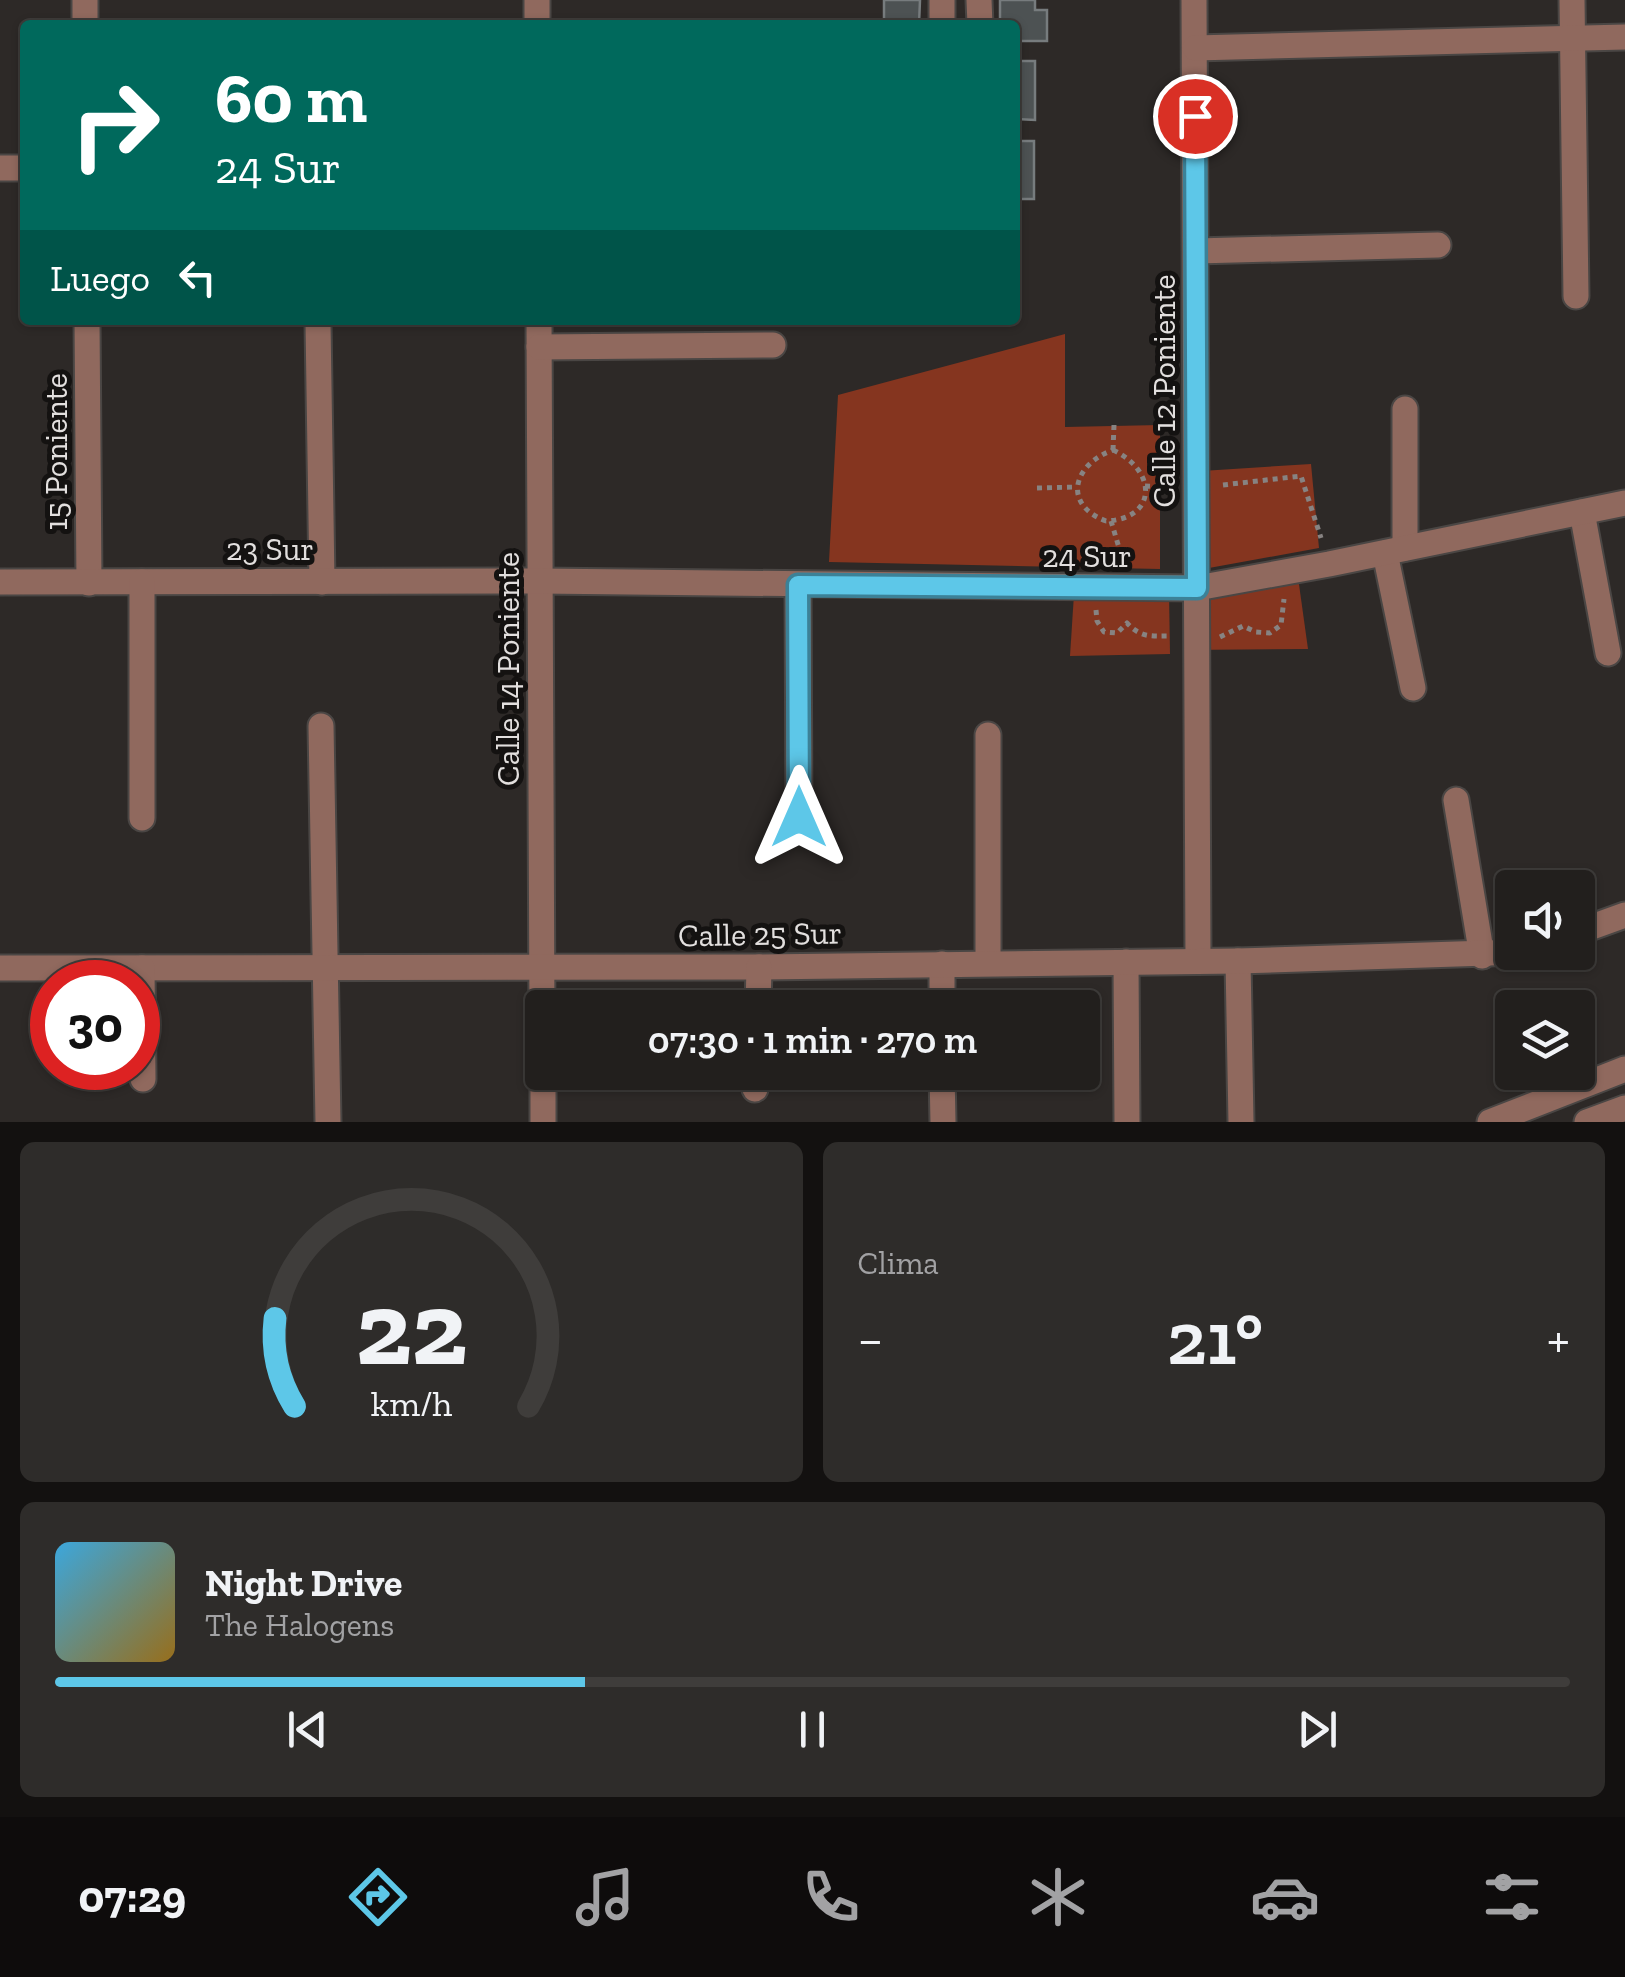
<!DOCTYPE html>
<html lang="es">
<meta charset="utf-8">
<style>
body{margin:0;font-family:"Zilla Slab",serif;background:#2e2c2a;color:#f1f3f6;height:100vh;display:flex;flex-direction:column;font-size:38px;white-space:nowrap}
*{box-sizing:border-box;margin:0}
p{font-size:32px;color:#a2a2a4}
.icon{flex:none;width:55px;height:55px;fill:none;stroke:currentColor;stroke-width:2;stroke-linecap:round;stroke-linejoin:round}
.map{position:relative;height:1122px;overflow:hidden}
.panel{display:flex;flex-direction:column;gap:20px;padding:20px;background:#131110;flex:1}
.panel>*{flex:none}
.top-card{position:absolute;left:20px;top:20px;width:1000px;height:305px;border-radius:10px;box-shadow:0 2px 8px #0004,0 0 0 2px #3f3d3b;background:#00695c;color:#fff;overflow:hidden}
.buttons{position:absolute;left:1495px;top:870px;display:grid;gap:20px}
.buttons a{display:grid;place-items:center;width:100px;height:100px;border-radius:10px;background:#221f1d;box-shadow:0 2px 8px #0004,0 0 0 2px #3f3d3b;font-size:50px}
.speed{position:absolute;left:30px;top:960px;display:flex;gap:20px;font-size:50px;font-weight:700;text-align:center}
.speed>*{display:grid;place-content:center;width:130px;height:130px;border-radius:50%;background:#221f1d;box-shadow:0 2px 8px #0004,0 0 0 2px #3f3d3b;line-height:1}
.speed .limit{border:15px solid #d22;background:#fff;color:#111}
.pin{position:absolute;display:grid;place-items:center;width:85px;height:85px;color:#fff;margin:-42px;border:5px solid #fff;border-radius:50%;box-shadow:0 2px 10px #0007}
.me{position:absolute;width:110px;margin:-55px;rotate:0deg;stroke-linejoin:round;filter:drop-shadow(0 0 8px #0008)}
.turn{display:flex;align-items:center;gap:35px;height:210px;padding:0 30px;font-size:45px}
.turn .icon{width:130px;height:130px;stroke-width:2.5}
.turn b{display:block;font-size:70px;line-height:85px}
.then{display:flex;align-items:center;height:95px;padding:0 30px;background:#0003;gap:20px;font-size:38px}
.big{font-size:75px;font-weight:600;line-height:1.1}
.panel .card{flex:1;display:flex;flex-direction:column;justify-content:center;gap:15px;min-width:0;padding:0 35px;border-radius:15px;background:#2e2c2a}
.panel .dial{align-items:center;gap:0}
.dial svg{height:260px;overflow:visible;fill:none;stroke:#3f3d3b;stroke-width:7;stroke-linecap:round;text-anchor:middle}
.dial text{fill:#f1f3f6;stroke:none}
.song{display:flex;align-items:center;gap:30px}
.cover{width:120px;height:120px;border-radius:15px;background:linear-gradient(135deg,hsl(200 70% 55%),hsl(40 70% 35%))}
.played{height:10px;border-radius:5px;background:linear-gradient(90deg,#5dc7e8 35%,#3f3d3b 35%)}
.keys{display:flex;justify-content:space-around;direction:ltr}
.heat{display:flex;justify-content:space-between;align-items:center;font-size:55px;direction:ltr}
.panel .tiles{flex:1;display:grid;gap:20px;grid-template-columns:1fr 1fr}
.card:last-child{grid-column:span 2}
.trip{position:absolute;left:525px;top:990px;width:575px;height:100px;border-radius:10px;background:#221f1d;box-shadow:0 2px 8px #0004,0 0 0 2px #3f3d3b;font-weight:600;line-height:100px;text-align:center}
.tab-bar{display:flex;height:160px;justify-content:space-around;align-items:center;background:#0e0c0c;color:#a2a2a4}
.tab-bar .icon{width:70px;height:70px}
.tab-bar .current{color:#5dc7e8}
.tab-bar b{font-size:45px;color:#f1f3f6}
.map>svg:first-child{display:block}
.green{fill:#85351f}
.building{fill:#4d5253;stroke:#777c7e;stroke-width:2.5}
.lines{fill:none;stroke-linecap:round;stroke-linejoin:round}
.minor-casing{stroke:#4a4644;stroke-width:29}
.path{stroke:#878382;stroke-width:5;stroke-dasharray:5 5;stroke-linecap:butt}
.minor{stroke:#90695e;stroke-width:25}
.route-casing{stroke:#3c8197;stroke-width:25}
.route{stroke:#5dc7e8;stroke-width:18}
.labels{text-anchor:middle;stroke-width:10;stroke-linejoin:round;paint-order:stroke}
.street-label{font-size:32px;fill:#e2dfde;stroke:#141211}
</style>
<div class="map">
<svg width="1625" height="1122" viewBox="0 0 1625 1122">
<rect width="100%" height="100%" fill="#2d2927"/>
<g class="green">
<path d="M 1065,334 L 1065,427 L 1160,425 L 1160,569 L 829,562 L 838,395 Z"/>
<path d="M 1311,464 L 1319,548 L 1187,572 L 1186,472 Z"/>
<path d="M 1297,570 L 1308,649 L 1184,650 L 1184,590 Z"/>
<path d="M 1169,593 L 1170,654 L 1070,656 L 1074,594 Z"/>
</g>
<g class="building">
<path d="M 884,0 L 920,0 L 919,25 L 884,25 Z"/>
<path d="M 1000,0 L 1035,0 L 1035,10 L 1047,10 L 1047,41 L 1015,41 L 1015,25 L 1000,25 Z"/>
<path d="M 1015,61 L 1035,61 L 1035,120 L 1015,119 Z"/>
<rect x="1015" y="141" width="19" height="58"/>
</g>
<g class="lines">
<g class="minor-casing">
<g id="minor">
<path d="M 85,0 L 85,25"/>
<path d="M 537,0 L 537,25"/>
<path d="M 979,0 L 980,25"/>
<path d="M 1194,0 L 1198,961"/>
<path d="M 1572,0 L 1576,296"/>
<path d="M 942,25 L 942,0"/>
<path d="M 1195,48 L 1625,37"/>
<path d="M 0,168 L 25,168"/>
<path d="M 1196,251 L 1438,245"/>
<path d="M 87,320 L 89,583"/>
<path d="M 539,320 L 542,1018"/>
<path d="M 318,323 L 322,582"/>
<path d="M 539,347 L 773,345"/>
<path d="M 1582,512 L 1608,653"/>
<path d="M 1405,548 L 1405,409"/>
<path d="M 1385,553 L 1413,688"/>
<path d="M 0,582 L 540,581 L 1197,588 L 1329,564 L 1625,503"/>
<path d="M 798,585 L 799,817"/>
<path d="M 321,726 L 328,1122"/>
<path d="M 988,735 L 988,963"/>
<path d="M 1456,800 L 1482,956"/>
<path d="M 142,818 L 142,582"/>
<path d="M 1578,932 L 1625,915"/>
<path d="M 1238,961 L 1241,1122"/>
<path d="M 1126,962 L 1127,1122"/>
<path d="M 942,964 L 942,1008"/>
<path d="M 0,968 L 759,967 L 1238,961 L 1519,952"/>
<path d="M 142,968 L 143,1079"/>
<path d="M 758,1008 L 759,967"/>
<path d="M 543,1072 L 543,1122"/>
<path d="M 942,1072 L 943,1122"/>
<path d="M 755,1089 L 756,1072"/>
<path d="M 1490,1122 L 1625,1069"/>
<path d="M 1587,1122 L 1625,1108"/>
</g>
</g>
<g class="path">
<path d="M 1113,450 C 1158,471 1157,519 1106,521 C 1061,504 1074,464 1113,450 Z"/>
<path d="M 1113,450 L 1114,425"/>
<path d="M 1223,485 L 1301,476 L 1321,538"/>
<path d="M 1145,486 L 1172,487"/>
<path d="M 1037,488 L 1077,487"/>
<path d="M 1111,521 L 1123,561"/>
<path d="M 1096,610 L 1097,621 L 1104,632 L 1117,633 L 1127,623 C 1141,638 1151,636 1170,636"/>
<path d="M 1220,637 L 1243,626 L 1256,632 L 1270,633 L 1281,625 L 1284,599"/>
</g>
<use href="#minor" class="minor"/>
</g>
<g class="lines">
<g class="route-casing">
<path id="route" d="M 799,817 L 798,585 L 1197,588 L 1195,116"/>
</g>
<use href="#route" class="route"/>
</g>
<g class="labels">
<g class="street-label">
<text transform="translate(1164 391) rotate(-90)" y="11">Calle 12 Poniente</text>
<text transform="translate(56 452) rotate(-90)" y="11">15 Poniente</text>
<text x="270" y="560">23 Sur</text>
<text x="1087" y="567">24 Sur</text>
<text transform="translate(508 669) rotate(-90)" y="11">Calle 14 Poniente</text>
<text transform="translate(760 934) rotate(-1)" y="11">Calle 25 Sur</text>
</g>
</g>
</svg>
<div class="buttons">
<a><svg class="icon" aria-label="sound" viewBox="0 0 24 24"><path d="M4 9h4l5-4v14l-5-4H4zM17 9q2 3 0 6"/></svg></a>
<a><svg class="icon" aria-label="layers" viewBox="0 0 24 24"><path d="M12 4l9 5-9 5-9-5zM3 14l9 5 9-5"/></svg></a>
</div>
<div class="speed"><div class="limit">30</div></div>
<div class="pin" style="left:1195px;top:116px;background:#d93025"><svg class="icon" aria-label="arrive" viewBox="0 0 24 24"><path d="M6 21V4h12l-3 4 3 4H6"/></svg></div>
<svg class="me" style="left:799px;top:817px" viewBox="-20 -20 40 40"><path d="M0-17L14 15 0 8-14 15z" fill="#5dc7e8" stroke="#fff" stroke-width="4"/></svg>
<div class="trip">07:30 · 1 min · 270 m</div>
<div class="top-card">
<div class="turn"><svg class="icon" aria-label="right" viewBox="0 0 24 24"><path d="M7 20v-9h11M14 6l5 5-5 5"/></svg><div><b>60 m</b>24 Sur</div></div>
<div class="then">Luego<svg class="icon" aria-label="left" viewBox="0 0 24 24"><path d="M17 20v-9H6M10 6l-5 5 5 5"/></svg></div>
</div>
</div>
<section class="panel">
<div class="tiles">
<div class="card dial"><svg viewBox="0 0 100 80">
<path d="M14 69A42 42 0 1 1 86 69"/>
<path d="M14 69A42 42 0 0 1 8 42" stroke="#5dc7e8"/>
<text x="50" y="56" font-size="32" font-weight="700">22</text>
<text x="50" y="72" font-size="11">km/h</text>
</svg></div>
<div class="card"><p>Clima</p>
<div class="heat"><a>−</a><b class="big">21°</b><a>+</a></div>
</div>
<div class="card">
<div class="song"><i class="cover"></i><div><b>Night Drive</b><p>The Halogens</p></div></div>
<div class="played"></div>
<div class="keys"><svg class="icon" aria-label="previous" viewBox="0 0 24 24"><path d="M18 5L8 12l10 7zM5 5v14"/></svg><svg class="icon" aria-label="pause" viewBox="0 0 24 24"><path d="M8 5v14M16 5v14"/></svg><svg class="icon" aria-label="next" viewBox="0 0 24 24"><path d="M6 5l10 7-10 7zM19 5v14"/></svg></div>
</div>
</div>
</section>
<nav class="tab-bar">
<b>07:29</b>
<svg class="icon current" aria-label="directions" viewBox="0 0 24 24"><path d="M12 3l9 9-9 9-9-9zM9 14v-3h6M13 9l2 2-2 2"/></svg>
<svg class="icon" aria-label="music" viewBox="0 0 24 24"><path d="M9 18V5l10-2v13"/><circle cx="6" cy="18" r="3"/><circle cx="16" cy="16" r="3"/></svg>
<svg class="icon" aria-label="phone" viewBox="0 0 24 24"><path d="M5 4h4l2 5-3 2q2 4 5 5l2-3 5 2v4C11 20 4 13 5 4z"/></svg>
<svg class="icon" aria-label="climate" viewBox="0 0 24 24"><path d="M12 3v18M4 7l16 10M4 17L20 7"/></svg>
<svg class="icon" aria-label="car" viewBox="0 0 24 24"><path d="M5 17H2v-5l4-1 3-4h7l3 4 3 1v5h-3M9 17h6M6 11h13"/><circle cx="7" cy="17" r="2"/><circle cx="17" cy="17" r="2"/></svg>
<svg class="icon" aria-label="filters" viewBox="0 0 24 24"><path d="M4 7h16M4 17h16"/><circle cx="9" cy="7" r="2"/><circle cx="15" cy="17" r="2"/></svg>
</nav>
